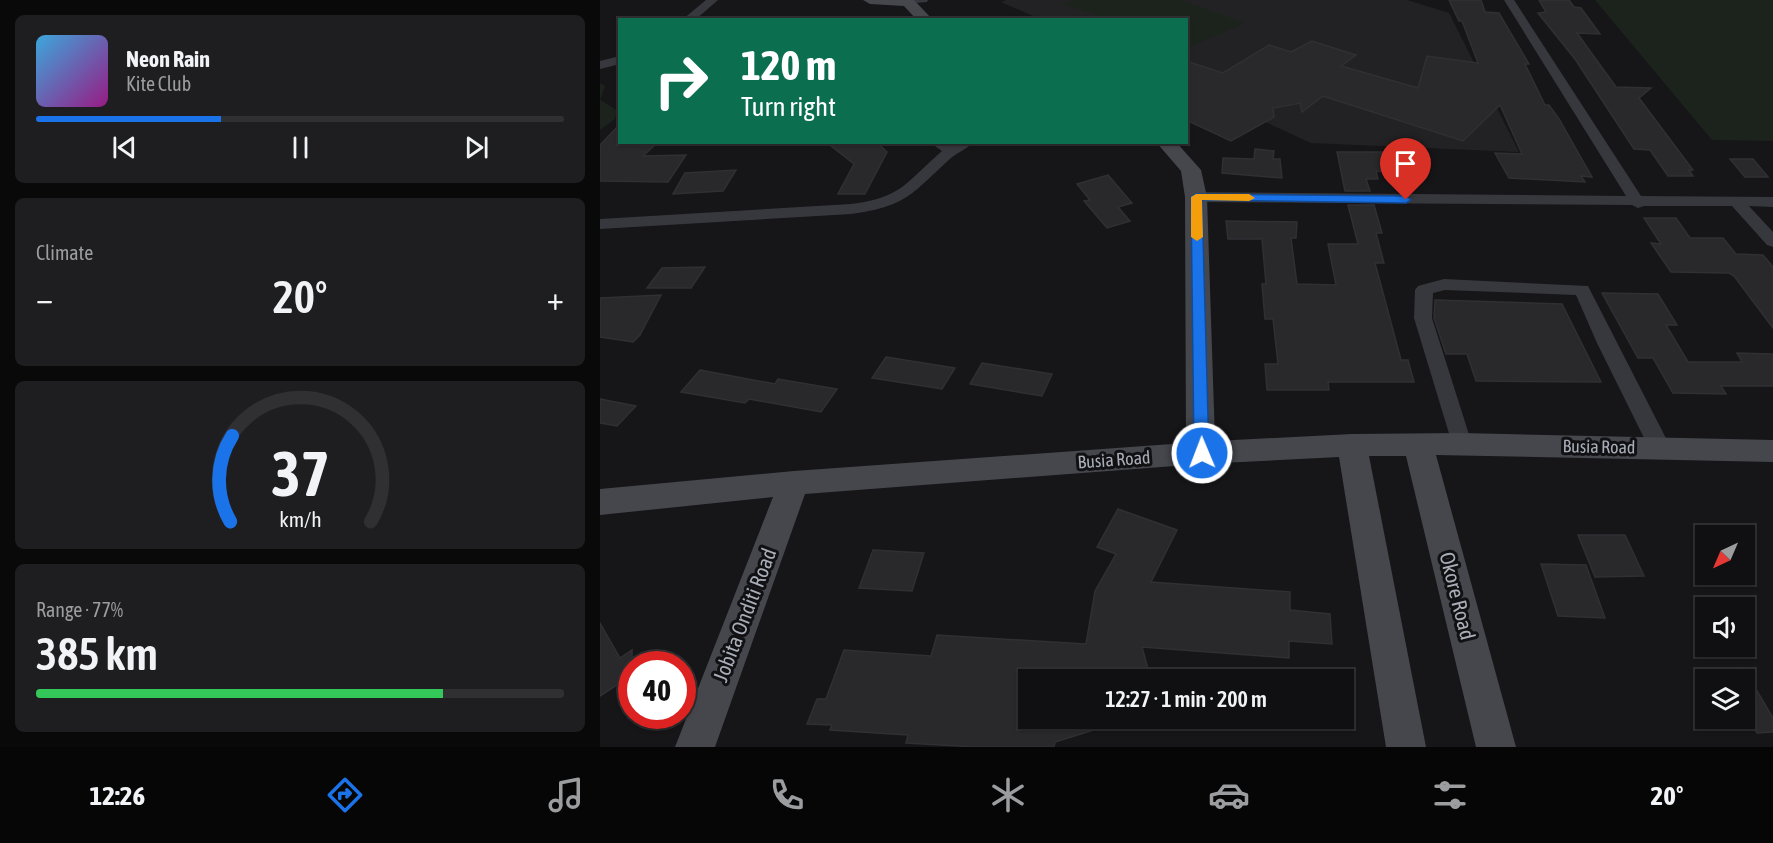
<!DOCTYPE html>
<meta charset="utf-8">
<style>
body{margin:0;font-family:"Asap Condensed",sans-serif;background:#1e1e20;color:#f1f3f6;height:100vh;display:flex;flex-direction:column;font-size:22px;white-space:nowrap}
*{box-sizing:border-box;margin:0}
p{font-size:20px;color:#9c9d9f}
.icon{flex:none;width:33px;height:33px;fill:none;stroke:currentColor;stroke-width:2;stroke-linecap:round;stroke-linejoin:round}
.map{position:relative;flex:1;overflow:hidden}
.sheet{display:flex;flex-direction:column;gap:15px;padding:15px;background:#09090a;width:600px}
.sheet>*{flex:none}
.guide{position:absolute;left:18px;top:18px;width:570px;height:126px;border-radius:0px;box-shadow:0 2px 4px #0004,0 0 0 2px #303032;background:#0b6e4f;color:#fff;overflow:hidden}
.needle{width:39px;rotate:224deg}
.controls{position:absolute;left:1095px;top:525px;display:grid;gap:12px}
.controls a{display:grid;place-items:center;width:60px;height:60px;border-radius:0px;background:#101012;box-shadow:0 2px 4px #0004,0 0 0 2px #303032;font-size:30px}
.speed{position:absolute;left:18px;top:651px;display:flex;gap:12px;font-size:30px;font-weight:700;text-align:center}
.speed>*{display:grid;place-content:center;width:78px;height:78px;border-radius:50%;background:#101012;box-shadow:0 2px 4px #0004,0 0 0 2px #303032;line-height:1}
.speed .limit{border:9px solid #d22;background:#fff;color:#111}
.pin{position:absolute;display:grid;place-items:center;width:51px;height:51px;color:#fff;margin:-62px -26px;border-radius:50% 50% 50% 0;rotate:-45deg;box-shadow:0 0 6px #0007}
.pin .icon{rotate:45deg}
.me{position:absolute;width:66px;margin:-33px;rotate:359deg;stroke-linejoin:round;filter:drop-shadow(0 0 4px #0008)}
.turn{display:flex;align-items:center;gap:21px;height:126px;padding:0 24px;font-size:27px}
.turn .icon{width:78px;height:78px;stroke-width:2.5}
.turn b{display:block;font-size:42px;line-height:51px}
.big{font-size:45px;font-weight:600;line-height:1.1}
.sheet .widget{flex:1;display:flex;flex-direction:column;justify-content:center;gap:9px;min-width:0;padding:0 21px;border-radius:9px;background:#1e1e20}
.sheet .dial{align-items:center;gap:0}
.dial svg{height:156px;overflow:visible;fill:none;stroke:#303032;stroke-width:7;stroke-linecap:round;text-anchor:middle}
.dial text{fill:#f1f3f6;stroke:none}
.song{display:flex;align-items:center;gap:18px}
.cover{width:72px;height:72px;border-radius:9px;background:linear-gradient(135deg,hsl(200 70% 55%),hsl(310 70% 35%))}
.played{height:6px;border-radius:3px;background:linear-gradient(90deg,#1a73e8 35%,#303032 35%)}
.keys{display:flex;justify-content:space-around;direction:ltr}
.heat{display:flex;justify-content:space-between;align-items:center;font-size:33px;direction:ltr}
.charge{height:9px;border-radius:4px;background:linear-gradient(90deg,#34c759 77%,#303032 0)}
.trip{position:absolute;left:418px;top:669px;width:336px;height:60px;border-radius:0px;background:#101012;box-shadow:0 2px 4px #0004,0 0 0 2px #303032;font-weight:600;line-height:60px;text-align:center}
.dock{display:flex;height:96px;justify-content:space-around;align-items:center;background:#060607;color:#9c9d9f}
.dock .icon{width:42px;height:42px}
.dock .current{color:#1a73e8}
.dock b{font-size:27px;color:#f1f3f6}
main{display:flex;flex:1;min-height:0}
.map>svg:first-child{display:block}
.built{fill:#222225}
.green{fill:#1c231d}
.building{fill:#29292c;stroke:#303034;stroke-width:1.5}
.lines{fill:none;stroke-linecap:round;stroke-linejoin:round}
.street{fill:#37383d;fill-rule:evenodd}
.secondary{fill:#45474d;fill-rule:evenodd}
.route{fill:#1a73e8;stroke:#114b97;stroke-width:1.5}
.slow{fill:#f59e0b}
.labels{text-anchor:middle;stroke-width:6;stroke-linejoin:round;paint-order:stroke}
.street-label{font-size:18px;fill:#a8adb8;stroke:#111113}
.near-street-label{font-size:21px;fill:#a8adb8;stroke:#111113}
</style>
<main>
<section class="sheet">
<div class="widget">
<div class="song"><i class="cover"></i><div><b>Neon Rain</b><p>Kite Club</p></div></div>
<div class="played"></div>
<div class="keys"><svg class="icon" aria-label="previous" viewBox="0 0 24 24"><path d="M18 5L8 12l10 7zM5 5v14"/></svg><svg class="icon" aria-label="pause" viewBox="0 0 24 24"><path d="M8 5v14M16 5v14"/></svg><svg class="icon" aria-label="next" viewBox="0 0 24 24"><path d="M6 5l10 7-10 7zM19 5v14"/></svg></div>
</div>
<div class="widget"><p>Climate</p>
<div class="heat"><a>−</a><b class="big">20°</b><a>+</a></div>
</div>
<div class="widget dial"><svg viewBox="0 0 100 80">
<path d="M14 69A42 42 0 1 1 86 69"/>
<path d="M14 69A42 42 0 0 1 15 25" stroke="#1a73e8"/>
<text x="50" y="56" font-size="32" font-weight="700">37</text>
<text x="50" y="72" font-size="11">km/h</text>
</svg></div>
<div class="widget"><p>Range · 77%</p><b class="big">385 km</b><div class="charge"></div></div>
</section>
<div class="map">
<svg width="1173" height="747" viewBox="0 0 1173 747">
<rect width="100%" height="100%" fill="#161618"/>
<path class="built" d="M 406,0 L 807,0 L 849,13 L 919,152 L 711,143 L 587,86 L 586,20 L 440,19 L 401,2 Z"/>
<g class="green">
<path d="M 472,0 L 580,0 L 645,23 L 588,48 L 587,47 L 586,20 L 507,19 L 462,4 Z"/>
<path d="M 995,0 L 1173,0 L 1173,141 L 1112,140 Z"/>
<path d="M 0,83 L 5,86 L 0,100 L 17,110 L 15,119 L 0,130 Z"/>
</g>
<g class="building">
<path d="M 849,0 L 881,0 L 885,12 L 899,13 L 929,64 L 925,64 L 945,105 L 949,105 L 959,119 L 992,177 L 981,176 L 985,182 L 909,178 L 895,153 L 922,154 L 900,105 L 863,141 L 723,96 L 702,112 L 700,103 L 673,108 L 674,117 L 631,141 L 586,120 L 586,61 L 623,73 L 669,45 L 691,52 L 712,41 L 756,55 L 741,66 L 818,88 L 827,56 L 878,63 L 862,21 L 859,21 Z"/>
<path d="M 939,0 L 969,0 L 974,7 L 981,8 L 1000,34 L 977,33 L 1016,87 L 1051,88 L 1039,98 L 1093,170 L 1089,170 L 1093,176 L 1068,176 L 1050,150 L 1034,149 L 975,59 L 938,13 L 946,12 Z"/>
<path d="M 20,124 L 20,142 L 58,142 L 43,156 L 86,155 L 68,182 L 0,181 L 0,145 Z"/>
<path d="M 226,142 L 276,142 L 287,152 L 265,194 L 238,194 L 254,164 Z"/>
<path d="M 655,149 L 674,151 L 673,159 L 680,159 L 682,178 L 622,173 L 623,158 L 654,159 Z"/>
<path d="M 737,152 L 818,152 L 825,172 L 776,171 L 778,179 L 766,179 L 770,191 L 745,191 Z"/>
<path d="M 1130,159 L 1153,159 L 1168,177 L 1145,177 Z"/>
<path d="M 136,170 L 123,191 L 73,194 L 85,173 Z"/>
<path d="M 508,175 L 532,203 L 518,207 L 530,221 L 507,228 L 484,201 L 490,200 L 477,184 Z"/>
<path d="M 748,205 L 774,205 L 782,233 L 776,233 L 784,263 L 775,263 L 801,360 L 808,360 L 814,382 L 728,382 L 729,390 L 667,390 L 665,364 L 678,364 L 673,319 L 665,319 L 662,284 L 666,284 L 662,239 L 628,239 L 626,221 L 697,222 L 696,238 L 691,238 L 697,284 L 736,285 L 728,244 L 758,244 Z"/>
<path d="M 1044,218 L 1076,218 L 1090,238 L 1123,238 L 1136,254 L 1163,255 L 1173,267 L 1173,328 L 1134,276 L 1129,273 L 1071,272 L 1051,243 L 1061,244 Z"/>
<path d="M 105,267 L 91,288 L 47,288 L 62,268 Z"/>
<path d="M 1002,293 L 1058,294 L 1077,325 L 1066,325 L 1088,362 L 1142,362 L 1137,353 L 1173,354 L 1173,386 L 1121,386 L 1126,394 L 1073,393 L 1053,358 L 1038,358 Z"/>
<path d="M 61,295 L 40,335 L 33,342 L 0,337 L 0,298 Z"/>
<path d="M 835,300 L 962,304 L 1001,382 L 876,381 L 867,354 L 846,354 L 834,318 Z"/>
<path d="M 286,357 L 355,368 L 342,389 L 272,378 Z"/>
<path d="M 382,363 L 452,374 L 442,396 L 370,384 Z"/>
<path d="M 100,370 L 175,384 L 178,379 L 237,389 L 221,412 L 149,399 L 145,403 L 81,392 Z"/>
<path d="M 0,399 L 36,406 L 17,426 L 0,423 Z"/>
<path d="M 518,509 L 577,530 L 551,582 L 690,592 L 690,610 L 730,614 L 732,644 L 689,641 L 689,658 L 542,647 L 551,680 L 429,680 L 429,718 L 515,718 L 516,723 L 455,742 L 454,747 L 376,747 L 306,743 L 308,735 L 230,730 L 232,725 L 207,724 L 217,699 L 226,699 L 244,650 L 331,656 L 337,635 L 486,644 L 495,591 L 516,554 L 497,547 Z"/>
<path d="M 978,535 L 1025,535 L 1044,576 L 995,577 Z"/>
<path d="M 273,550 L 324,553 L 312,591 L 259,588 Z"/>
<path d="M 941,564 L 986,565 L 1005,618 L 958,616 Z"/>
<path d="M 0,623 L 20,658 L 32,650 L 32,675 L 0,696 Z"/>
<path d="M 1144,669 L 1173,718 L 1173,732 L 1157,733 L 1144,710 Z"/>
</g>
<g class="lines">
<g class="street">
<path d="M 106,0 L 118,0 L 95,20 L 82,20 Z"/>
<path d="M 304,0 L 328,0 L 327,2 L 304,4 Z"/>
<path d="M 904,0 L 914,0 L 1041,196 L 1173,197 L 1173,207 L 1149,206 L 1173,232 L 1173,247 L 1167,245 L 1132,206 L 1044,206 L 1038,208 L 1032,205 L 596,202 L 588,197 L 596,192 L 1026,196 Z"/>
<path d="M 20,56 L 20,64 L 0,69 L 0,61 Z"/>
<path d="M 329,142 L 352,144 L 374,142 C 367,149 358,152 351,158 C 311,194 308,206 251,214 L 0,229 L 0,219 L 251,204 C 302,198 306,182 342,151 Z"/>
<path d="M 844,279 L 988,286 L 1071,448 L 1068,454 L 1060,456 L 1052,454 L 997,343 L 976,295 L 845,290 L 833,293 L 832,318 L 872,444 L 868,450 L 861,452 L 854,450 L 814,318 L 815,290 L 818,286 Z"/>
</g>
<g class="secondary">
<path d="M 263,0 L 314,0 L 333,20 L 317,20 L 304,6 L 270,4 Z"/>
<path d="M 556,142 L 576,142 L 601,170 L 607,197 L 615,441 L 752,434 L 861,433 L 1173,440 L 1173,462 L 836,455 L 916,747 L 876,747 L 806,456 L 769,456 L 826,747 L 786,747 L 739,457 L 601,464 L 205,494 L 115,747 L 75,747 L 173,497 L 0,515 L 0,489 L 194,471 L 586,443 L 585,197 L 581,171 Z"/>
</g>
</g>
<path class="route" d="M 596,194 L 806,196 L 811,200 L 806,203 L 602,200 L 609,453 L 607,457 L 596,457 L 594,453 L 591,197 Z"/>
<path class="slow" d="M 596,194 L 649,194 L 655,198 L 649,201 L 602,200 L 603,237 L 597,241 L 591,237 L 591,197 Z"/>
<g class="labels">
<g class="street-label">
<text transform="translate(999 447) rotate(1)" y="6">Busia Road</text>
<text transform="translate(514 460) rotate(-4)" y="6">Busia Road</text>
</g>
<g class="near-street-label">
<text transform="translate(857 596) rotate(76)" y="7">Okore Road</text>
<text transform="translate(145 615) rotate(-69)" y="7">Jobita Onditi Road</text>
</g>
</g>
</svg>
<div class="controls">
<a><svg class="needle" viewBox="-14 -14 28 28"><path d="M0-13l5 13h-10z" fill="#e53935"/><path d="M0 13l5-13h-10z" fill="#9c9d9f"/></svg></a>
<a><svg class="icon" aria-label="sound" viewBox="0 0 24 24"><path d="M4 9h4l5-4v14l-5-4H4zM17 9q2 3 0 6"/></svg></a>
<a><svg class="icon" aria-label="layers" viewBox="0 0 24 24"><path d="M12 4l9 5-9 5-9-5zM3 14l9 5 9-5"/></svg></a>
</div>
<div class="speed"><div class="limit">40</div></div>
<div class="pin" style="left:806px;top:200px;background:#d93025"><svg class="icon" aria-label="arrive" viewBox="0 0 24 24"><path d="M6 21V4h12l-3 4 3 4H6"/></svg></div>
<svg class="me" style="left:602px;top:453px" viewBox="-20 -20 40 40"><circle r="17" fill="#1a73e8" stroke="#fff" stroke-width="3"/><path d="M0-11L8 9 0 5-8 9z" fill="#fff"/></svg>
<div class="trip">12:27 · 1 min · 200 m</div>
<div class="guide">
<div class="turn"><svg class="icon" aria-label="right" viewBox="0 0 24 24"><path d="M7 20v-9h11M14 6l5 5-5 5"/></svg><div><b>120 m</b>Turn right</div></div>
</div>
</div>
</main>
<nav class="dock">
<b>12:26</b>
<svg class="icon current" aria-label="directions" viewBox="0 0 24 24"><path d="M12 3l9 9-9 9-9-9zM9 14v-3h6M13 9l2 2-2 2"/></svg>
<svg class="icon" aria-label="music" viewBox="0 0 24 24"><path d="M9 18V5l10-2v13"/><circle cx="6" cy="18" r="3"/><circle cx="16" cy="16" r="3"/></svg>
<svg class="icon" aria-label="phone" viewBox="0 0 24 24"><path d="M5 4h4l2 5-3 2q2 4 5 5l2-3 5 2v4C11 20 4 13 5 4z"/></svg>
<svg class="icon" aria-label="climate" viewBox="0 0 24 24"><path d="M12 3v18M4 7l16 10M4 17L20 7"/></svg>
<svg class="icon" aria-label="car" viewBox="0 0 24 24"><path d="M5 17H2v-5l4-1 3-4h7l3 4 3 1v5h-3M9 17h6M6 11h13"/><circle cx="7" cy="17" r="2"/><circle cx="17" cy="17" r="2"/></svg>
<svg class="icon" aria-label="filters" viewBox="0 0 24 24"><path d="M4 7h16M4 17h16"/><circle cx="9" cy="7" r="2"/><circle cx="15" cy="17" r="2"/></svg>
<b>20°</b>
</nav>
